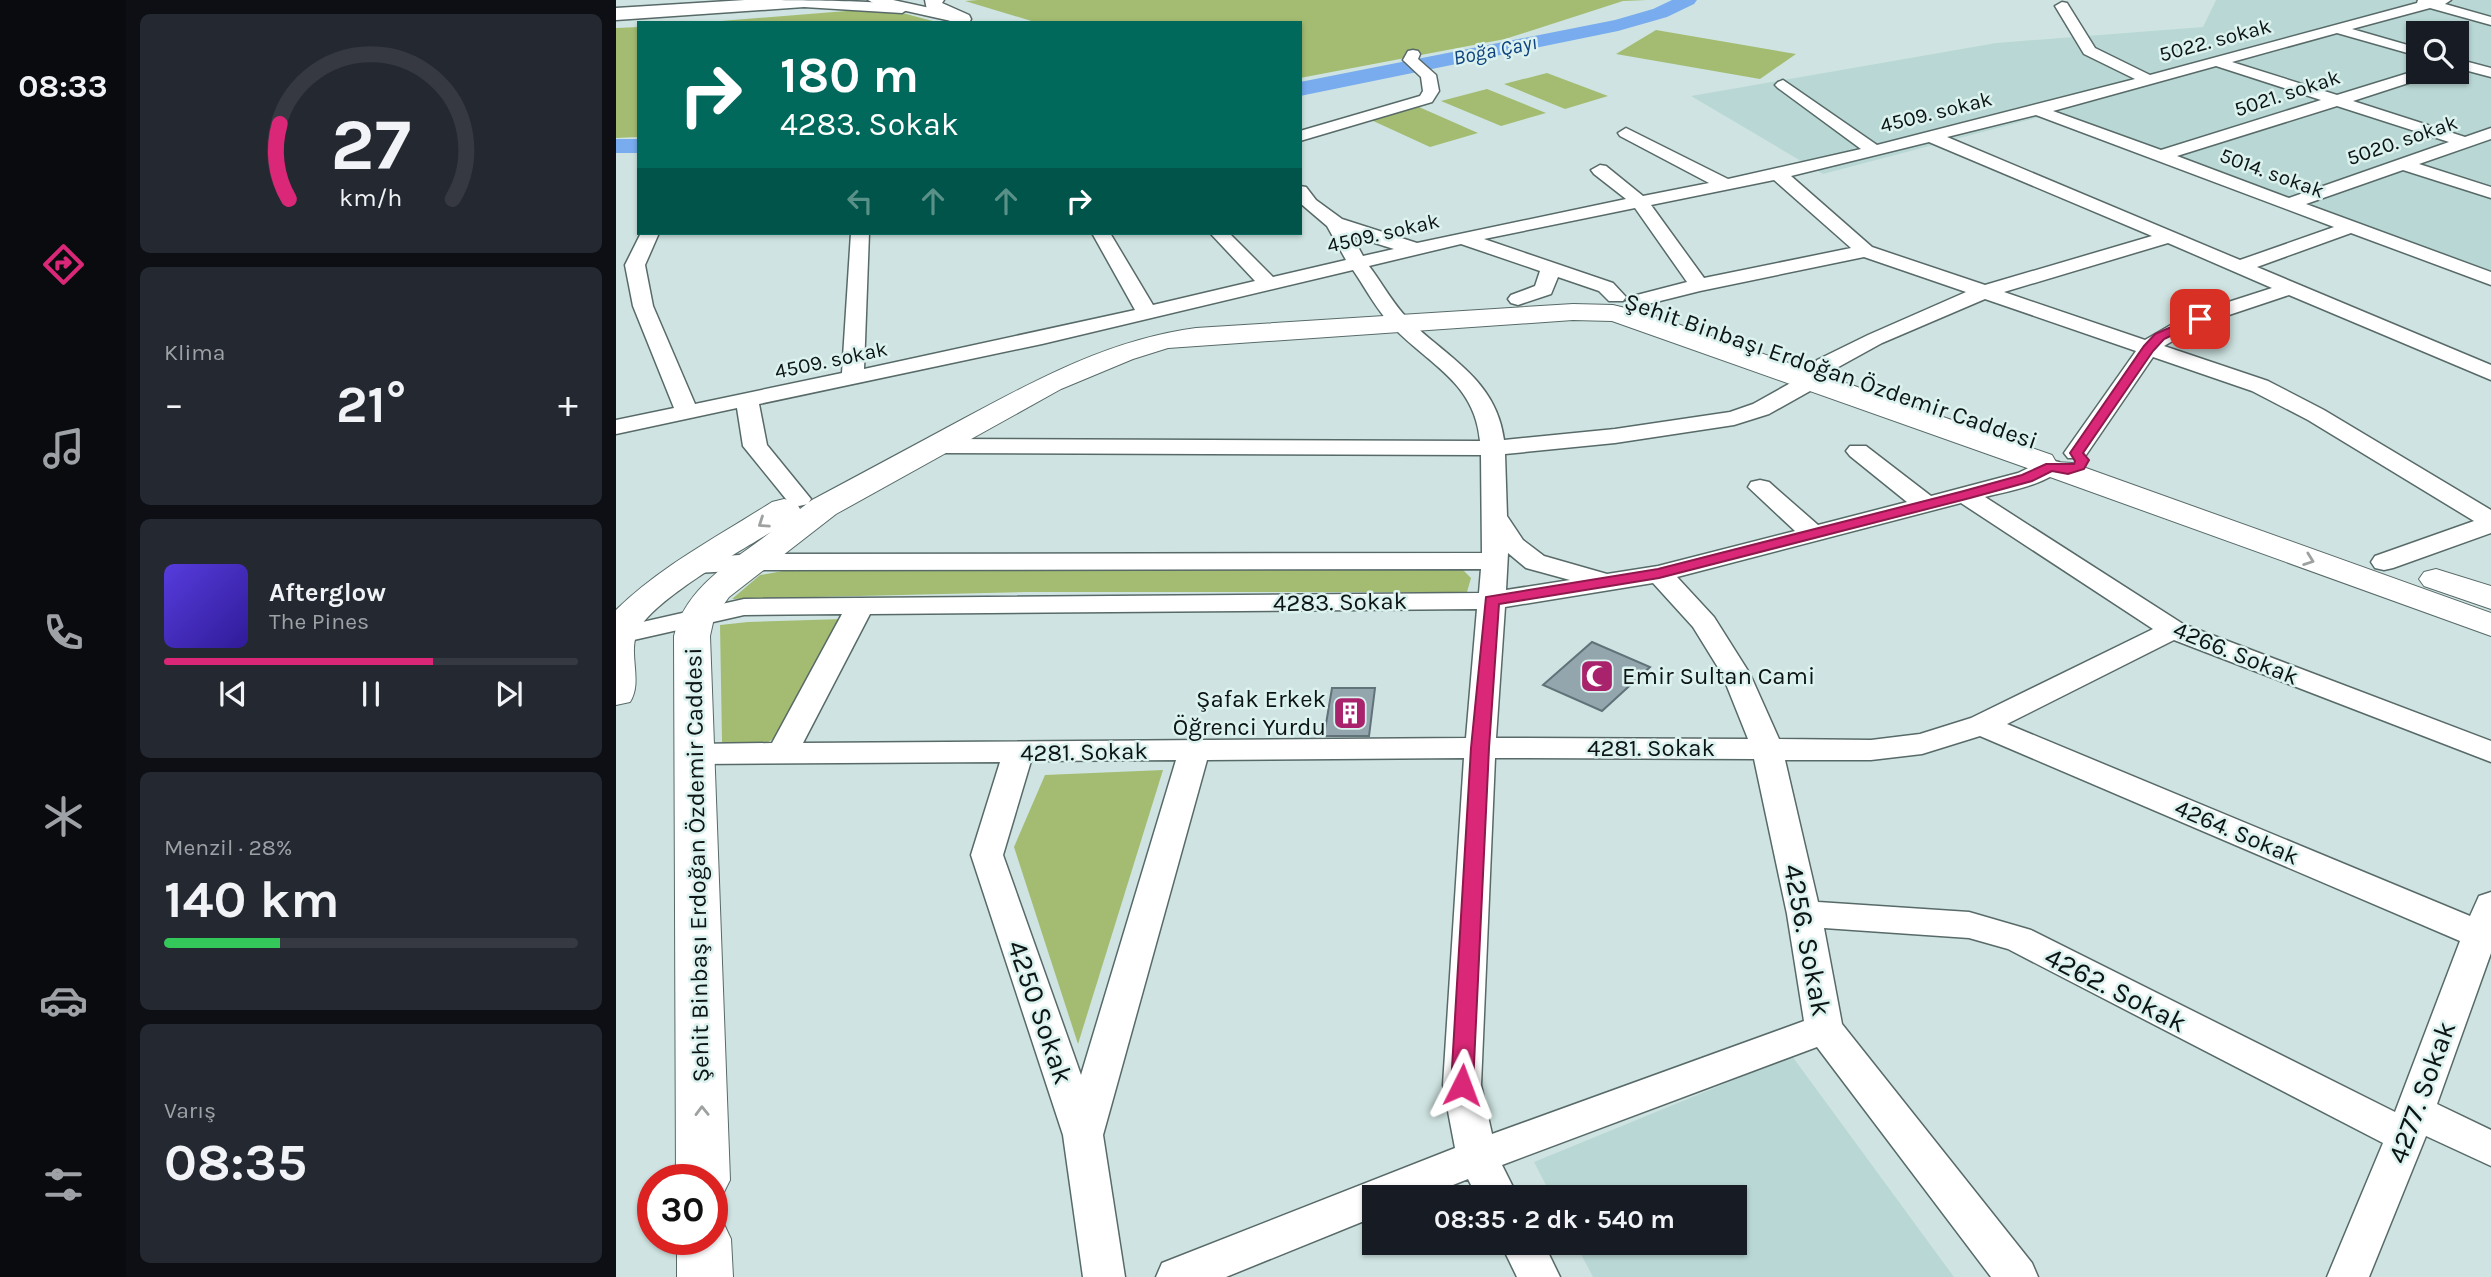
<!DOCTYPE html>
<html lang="tr">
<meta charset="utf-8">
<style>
body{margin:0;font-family:Karla,sans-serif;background:#242831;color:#f1f3f6;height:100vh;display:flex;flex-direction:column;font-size:26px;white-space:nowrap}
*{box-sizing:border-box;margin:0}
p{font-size:23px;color:#9ea1a6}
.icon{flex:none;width:38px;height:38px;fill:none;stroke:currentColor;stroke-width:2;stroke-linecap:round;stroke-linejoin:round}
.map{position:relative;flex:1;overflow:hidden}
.panel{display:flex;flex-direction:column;gap:14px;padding:14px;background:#0d0f14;width:490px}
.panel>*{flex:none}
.top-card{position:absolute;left:21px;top:21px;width:665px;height:214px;border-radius:0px;box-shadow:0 2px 5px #0004;background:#00695c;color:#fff;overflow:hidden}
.buttons{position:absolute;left:1790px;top:21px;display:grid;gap:14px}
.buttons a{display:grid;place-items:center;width:63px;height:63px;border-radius:0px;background:#171b24;box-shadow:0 2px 5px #0004;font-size:35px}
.speed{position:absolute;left:21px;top:1164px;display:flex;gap:14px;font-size:35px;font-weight:700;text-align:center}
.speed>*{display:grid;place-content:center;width:91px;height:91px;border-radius:50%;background:#171b24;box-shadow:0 2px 5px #0004;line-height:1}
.speed .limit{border:10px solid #d22;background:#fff;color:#111}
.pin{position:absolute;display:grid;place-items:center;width:60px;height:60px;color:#fff;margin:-30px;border-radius:14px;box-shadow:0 4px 10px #0006}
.me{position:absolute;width:77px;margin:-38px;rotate:3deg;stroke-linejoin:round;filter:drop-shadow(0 0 5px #0008)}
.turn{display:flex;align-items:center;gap:24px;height:147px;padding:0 28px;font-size:32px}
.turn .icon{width:91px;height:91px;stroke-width:2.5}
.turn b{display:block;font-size:49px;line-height:60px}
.lanes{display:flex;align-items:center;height:66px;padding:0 28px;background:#0003;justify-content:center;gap:35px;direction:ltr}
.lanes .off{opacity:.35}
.big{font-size:52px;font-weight:700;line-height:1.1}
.panel .tile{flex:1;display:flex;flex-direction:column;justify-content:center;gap:10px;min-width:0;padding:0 24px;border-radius:10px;background:#242831}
.panel .dial{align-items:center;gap:0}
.dial svg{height:182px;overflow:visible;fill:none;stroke:#363941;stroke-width:7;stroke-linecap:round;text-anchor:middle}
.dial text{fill:#f1f3f6;stroke:none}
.song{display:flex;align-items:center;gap:21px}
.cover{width:84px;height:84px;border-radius:10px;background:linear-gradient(135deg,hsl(250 70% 55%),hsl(250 70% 35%))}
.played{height:7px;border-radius:4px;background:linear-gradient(90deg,#db2777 65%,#363941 65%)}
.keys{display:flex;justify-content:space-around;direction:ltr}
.heat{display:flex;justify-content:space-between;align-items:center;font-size:38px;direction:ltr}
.charge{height:10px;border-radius:5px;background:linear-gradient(90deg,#34c759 28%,#363941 0)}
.trip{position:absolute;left:746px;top:1185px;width:385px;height:70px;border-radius:0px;background:#171b24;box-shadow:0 2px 5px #0004;font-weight:700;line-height:70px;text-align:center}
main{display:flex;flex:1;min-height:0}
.tab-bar{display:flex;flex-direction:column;width:126px;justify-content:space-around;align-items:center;background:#090b0e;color:#9ea1a6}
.tab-bar .icon{width:49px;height:49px}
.tab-bar .selected{color:#db2777}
.tab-bar b{font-size:32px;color:#f1f3f6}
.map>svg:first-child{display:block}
.built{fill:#b9d8d5;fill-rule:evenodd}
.green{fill:#a3bc71}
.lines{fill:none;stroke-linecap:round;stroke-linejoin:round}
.river{fill:#78acee;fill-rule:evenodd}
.building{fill:#94a6ad;stroke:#617379;stroke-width:2}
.minor-casing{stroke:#576a68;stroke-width:3}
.major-casing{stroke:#576a68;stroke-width:2}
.highway-casing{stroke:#576a68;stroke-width:3}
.minor{fill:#fff;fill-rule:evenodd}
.major{fill:#fff;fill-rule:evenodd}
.highway{fill:#fff;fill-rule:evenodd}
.oneway{stroke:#9ea1a1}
.route{fill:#db2777;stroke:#8e194d;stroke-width:2}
.labels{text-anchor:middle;stroke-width:5;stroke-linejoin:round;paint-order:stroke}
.far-street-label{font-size:21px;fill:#0d1514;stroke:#dcf2ef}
.far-water-label{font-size:21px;font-style:italic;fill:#0e437f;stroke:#dcf2ef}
.street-label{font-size:24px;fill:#0d1514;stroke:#dcf2ef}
.poi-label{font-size:24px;fill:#0d1514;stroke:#dcf2ef;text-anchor:start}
.near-street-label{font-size:28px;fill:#0d1514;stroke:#dcf2ef}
</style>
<main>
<nav class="tab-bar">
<b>08:33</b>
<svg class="icon selected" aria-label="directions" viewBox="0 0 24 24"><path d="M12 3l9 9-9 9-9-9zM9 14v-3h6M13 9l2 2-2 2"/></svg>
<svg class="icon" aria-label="music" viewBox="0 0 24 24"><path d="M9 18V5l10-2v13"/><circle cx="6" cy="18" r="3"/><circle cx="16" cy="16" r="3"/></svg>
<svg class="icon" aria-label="phone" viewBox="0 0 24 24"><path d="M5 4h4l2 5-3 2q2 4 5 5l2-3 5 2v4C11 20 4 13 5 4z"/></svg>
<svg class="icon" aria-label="climate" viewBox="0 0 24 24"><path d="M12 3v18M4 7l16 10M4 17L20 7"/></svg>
<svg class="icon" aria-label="car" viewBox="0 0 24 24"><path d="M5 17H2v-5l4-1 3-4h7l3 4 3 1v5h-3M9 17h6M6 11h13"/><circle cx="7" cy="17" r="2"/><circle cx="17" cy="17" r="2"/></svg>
<svg class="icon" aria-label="filters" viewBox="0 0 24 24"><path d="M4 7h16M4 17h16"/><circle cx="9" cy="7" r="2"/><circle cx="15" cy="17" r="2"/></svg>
</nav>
<section class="panel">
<div class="tile dial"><svg viewBox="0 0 100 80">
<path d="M14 69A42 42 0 1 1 86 69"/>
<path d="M14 69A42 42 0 0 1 10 36" stroke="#db2777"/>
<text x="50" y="56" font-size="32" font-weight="700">27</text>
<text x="50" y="72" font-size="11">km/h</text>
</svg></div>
<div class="tile"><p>Klima</p>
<div class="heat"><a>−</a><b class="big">21°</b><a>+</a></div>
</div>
<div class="tile">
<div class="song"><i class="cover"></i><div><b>Afterglow</b><p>The Pines</p></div></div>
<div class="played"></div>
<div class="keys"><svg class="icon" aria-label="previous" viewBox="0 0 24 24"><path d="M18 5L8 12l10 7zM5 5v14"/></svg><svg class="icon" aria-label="pause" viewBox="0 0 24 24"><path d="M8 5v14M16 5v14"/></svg><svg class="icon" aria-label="next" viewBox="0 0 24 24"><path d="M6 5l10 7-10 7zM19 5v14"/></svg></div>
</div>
<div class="tile"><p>Menzil · 28%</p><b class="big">140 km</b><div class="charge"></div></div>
<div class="tile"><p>Varış</p><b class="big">08:35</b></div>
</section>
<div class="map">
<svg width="1875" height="1277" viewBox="0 0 1875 1277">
<rect width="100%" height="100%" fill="#cfe4e2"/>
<g class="built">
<path d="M 1600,0 L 1875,0 L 1875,283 L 1424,117 L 1207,174 L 1075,96 L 1380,43 L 1587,27 ZM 1802,33 L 1841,33 L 1841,72 L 1802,72 Z"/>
<path d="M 1176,1056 L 1338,1277 L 977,1277 L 959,1243 L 1118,1242 L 1118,1197 L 936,1197 L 918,1162 Z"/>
</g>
<g class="green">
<path d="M 362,0 L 1031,0 L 1007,1 L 889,39 L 684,78 L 684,23 L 422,23 L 349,1 Z"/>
<path d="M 268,8 L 324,23 L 80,23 Z"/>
<path d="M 23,27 L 23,137 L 0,138 L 0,28 Z"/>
<path d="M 1040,30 L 1180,54 L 1144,79 L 1000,54 Z"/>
<path d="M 931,73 L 992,96 L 949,109 L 888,84 Z"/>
<path d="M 871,89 L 930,113 L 885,126 L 825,101 Z"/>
<path d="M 803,107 L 862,133 L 814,147 L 755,120 Z"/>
<path d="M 178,569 L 847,570 L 855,578 L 851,592 L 411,592 L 116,599 L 144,575 Z"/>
<path d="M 227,619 L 159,738 L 147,745 L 113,748 L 106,742 L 104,625 L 132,622 Z"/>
<path d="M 547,770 L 462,1044 L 398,847 L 429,775 Z"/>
</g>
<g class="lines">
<g class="river">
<path d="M 1056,0 L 1081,0 L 1078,4 L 1051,17 L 1002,31 L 684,96 L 684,82 L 999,20 L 1037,9 Z"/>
<rect x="0" y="139" width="23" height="14"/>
</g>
</g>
<g class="building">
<path d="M 976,642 L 1034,667 L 986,711 L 927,685 Z"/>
<path d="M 716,688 L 759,688 L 753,736 L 708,736 Z"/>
</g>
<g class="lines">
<g class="minor-casing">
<g id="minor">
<path d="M 252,0 L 277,0 L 351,16 L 353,19 L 344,23 L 259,4 Z"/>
<path d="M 1802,0 L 1835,0 L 1829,4 L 1875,17 L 1875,25 L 1814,8 L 1736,29 L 1802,48 L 1802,56 L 1721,33 L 1616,62 L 1721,95 L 1802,70 L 1819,72 L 1817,75 L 1737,101 L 1849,137 L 1875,128 L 1875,139 L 1803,164 L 1875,187 L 1875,198 L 1787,170 L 1690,204 L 1875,272 L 1875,285 L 1735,233 L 1641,267 L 1875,365 L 1875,380 L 1673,295 L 1586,324 L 1548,346 L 1652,381 L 1708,410 L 1875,510 L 1875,533 L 1777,568 L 1768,570 L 1759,568 L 1755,562 L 1759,556 L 1858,521 L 1692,420 L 1636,391 L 1537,357 L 1468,458 L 1452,458 L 1448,453 L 1520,351 L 1369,299 L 1266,343 L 1217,370 L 1201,370 L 1198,365 L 1201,360 L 1252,335 L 1350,292 L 1248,257 L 1084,291 L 1020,307 L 1013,305 L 1010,301 L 1013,297 L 1071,282 L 1019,208 L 868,239 L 997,283 L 1010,297 L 1007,301 L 993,301 L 983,291 L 942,277 L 935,294 L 902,305 L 895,303 L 892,299 L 895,295 L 919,286 L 924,271 L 845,244 L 753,266 C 766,283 777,304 792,319 C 831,358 880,379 888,440 L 999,429 L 1114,412 L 1137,404 L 1187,376 L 1203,376 L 1206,381 L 1203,386 L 1153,414 L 1118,425 L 999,443 L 889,454 L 891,516 L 907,540 L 928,556 L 991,574 L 1042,566 L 1179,531 L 1132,487 L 1135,482 L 1144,480 L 1153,482 L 1202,525 L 1291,502 L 1234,456 L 1230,451 L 1234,446 L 1250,446 L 1315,496 L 1402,473 L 1425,462 L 1434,460 L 1443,462 L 1446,467 C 1434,484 1389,492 1369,497 L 1567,624 L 1875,741 L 1875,762 L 1558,640 L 1391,724 L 1854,916 L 1863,896 L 1875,892 L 1875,953 L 1821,1104 L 1875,1130 L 1875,1166 L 1810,1136 L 1753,1277 L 1711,1277 L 1767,1143 L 1392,949 L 1353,938 L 1208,928 L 1226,1024 L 1416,1263 L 1422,1277 L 1375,1277 L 1201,1047 L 886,1165 L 902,1197 L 861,1197 L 852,1179 L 807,1197 L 758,1197 L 758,1217 L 610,1277 L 540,1277 L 546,1263 L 839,1148 L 827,1085 L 848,758 L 591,760 L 487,1135 L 509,1277 L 467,1277 L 447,1135 L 355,855 L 384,762 L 78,764 L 67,761 L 63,754 L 67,747 L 78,744 L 156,743 L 226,614 L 128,615 L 0,644 L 0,628 L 128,599 L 863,593 L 865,569 L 136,570 L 80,573 L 71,571 L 67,565 L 71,559 L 136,554 L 866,553 L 865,455 L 323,453 L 315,451 L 311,446 L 315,441 L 323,439 L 864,441 C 859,383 815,366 778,328 C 762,312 750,289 737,270 L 426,344 L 143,404 L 151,445 L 195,499 L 192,504 L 183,506 L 174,504 L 127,446 L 121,408 L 0,434 L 0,420 L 58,408 L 17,306 L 9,265 L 25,233 L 43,233 L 29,265 L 37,306 L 79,404 L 226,373 L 235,233 L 253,233 L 248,369 L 519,310 L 476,233 L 494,233 L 537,305 L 639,281 L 594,233 L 613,233 L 657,277 L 730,260 L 711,226 L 684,203 L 684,186 L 690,187 L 700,200 L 726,219 L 801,243 L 1010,199 L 978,174 L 975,170 L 984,165 L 990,166 L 1027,196 L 1093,183 L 1004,136 L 1002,133 L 1010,128 L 1112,179 L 1245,149 L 1162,88 L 1159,85 L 1162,82 L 1167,80 L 1261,145 L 1519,79 L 1468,54 L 1439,6 L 1446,2 L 1451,3 L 1479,48 L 1534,75 L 1801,3 ZM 1600,66 L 1705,100 L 1545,150 L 1437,111 ZM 1721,106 L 1833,142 L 1673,198 L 1561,156 ZM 1420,115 L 1718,227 L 1624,260 L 1331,137 ZM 1313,142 L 1536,236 L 1369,285 L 1256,247 L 1175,176 ZM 1158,180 L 1235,248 L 1088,278 L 1035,205 ZM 736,236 L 778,249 L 747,256 ZM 1552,243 L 1656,288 L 1572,315 L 1529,340 L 1388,292 ZM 1345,503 L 1537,629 L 1355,718 L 1304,734 L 1255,740 L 1163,739 L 1134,674 L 1098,617 L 1061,577 ZM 892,553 L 910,568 L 954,580 L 890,590 ZM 1037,583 L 1077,627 L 1106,674 L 1132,739 L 880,738 L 889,607 ZM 861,609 L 850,738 L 187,743 L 254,614 ZM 1364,736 L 1844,941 L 1779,1112 L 1415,930 L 1353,912 L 1202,902 L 1169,760 L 1255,760 L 1306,754 ZM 879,758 L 1138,759 L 1171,914 L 1188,1021 L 876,1134 L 865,1085 ZM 560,760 L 465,1075 L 387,855 L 415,761 Z"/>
<path d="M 797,50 L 802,51 L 804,54 L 802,59 L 820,75 L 823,91 L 816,102 L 684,141 L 684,131 L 804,96 L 807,91 L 805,77 L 787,60 L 792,51 Z"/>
<path d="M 1841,59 L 1875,68 L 1875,77 L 1841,68 Z"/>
<path d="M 884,1242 L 927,1242 L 944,1277 L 901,1277 Z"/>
</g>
</g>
<g class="major-casing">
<g id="major">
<path d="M 957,304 L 997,305 L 1030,313 L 1436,455 L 1440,462 L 1456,463 L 1875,613 L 1875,636 L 1434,477 L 1429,470 L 1414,469 L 996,321 L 957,320 L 552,348 L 517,359 L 445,389 L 220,514 L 113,597 L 98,618 L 94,636 L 114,1180 L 106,1196 L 96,1200 L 96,1180 L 60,1180 L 58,636 C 69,587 118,560 155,532 C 125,551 34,601 21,633 C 12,654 27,682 14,702 L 0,705 L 0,610 C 46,565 103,536 156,502 L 168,499 L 180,502 L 184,509 L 196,500 C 247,473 297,446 347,419 C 421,379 496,339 580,328 Z"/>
<path d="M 1820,569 L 1875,586 L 1875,609 L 1808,586 L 1803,579 L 1808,572 Z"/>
<path d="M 96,1217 L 107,1222 L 115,1239 L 117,1277 L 61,1277 L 61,1239 L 96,1239 Z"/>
</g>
</g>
<g class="highway-casing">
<g id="highway">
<path d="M 129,0 C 153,0 286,0 295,7 L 286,13 L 188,7 L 0,20 L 0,8 Z"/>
<path d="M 309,0 L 328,0 L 326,3 L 353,15 L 355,19 L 353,23 L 339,23 L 311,10 Z"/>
</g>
</g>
<use href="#minor" class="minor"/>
<use href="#major" class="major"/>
<use href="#highway" class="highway"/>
</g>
<defs><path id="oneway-chevron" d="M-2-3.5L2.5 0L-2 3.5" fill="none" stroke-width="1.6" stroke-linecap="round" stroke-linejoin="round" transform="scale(1.75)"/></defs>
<g class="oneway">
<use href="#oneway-chevron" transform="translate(147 523) rotate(146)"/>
<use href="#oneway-chevron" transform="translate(1693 560) rotate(20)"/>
<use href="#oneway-chevron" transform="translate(86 1111) rotate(-91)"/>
</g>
<path class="route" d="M 1580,316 L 1590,319 L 1548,339 L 1537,351 L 1467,453 L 1473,460 L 1468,469 L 1452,474 L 1436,471 L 1416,481 L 1354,498 L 1043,578 L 883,604 L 873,748 L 857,1085 L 854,1091 L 846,1094 L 838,1091 L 835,1085 L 855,748 L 870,597 L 1042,569 L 1344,492 L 1406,475 L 1430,464 L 1458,464 L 1459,461 L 1454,453 L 1528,346 L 1539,334 Z"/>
<defs>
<g id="mosque-square" transform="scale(1.75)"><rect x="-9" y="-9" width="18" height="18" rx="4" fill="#a9236c" stroke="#dcf2ef"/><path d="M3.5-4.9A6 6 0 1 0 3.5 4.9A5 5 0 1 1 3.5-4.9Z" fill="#fff"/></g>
<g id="building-square" transform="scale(1.75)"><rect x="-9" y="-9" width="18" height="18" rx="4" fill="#a9236c" stroke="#dcf2ef"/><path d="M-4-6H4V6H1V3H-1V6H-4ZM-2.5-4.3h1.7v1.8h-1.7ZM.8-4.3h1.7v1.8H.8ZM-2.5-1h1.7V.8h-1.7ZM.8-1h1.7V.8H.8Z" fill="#fff"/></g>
</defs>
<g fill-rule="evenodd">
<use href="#mosque-square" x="981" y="676"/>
<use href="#building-square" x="734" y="713"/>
</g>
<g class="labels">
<g class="far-street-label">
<text transform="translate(1599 40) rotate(-15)" y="7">5022. sokak</text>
<text transform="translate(1671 93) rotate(-18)" y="7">5021. sokak</text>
<text transform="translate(1320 112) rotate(-14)" y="7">4509. sokak</text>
<text transform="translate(1786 140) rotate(-19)" y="7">5020. sokak</text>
<text transform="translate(1656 173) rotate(20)" y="7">5014. sokak</text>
<text transform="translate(767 233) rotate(-13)" y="7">4509. sokak</text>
<text transform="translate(215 360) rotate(-12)" y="7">4509. sokak</text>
</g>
<g class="far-water-label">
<text transform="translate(879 50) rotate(-11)" y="7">Boğa Çayı</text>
</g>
<g class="street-label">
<text transform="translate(1215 371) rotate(19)" y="8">Şehit Binbaşı Erdoğan Özdemir Caddesi</text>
<text transform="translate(724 602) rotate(-1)" y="8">4283. Sokak</text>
<text transform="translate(1620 653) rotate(22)" y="8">4266. Sokak</text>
<text x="1035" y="756">4281. Sokak</text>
<text transform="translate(468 752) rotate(-1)" y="8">4281. Sokak</text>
<text transform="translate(1621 832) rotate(23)" y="8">4264. Sokak</text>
<text transform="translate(81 865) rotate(-91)" y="8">Şehit Binbaşı Erdoğan Özdemir Caddesi</text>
</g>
<g class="poi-label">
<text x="1006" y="684">Emir Sultan Cami</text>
<text x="710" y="707" text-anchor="end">Şafak Erkek<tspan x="710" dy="28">Öğrenci Yurdu</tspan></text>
</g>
<g class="near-street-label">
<text transform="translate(1192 940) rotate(79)" y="10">4256. Sokak</text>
<text transform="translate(1500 989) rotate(27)" y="10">4262. Sokak</text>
<text transform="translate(425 1012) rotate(71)" y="10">4250 Sokak</text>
<text transform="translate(1805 1092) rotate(-70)" y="10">4277. Sokak</text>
</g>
</g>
</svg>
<div class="buttons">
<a><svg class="icon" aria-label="search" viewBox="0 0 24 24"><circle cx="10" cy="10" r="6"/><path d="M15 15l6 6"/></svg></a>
</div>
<div class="speed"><div class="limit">30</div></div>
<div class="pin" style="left:1584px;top:319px;background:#d93025"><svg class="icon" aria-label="arrive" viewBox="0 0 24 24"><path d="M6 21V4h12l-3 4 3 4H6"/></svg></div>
<svg class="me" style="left:846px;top:1085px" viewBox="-20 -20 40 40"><path d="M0-17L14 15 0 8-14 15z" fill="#db2777" stroke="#fff" stroke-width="4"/></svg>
<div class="trip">08:35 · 2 dk · 540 m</div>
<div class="top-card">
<div class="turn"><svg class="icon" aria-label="right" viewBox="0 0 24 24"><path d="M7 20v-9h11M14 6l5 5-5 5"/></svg><div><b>180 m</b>4283. Sokak</div></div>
<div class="lanes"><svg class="icon off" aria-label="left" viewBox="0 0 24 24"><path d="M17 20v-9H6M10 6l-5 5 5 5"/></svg><svg class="icon off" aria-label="ahead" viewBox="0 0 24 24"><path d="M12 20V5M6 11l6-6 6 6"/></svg><svg class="icon off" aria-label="ahead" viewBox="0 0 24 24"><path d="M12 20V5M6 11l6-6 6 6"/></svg><svg class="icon" aria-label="right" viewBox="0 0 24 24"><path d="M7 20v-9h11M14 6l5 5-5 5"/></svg></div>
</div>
</div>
</main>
